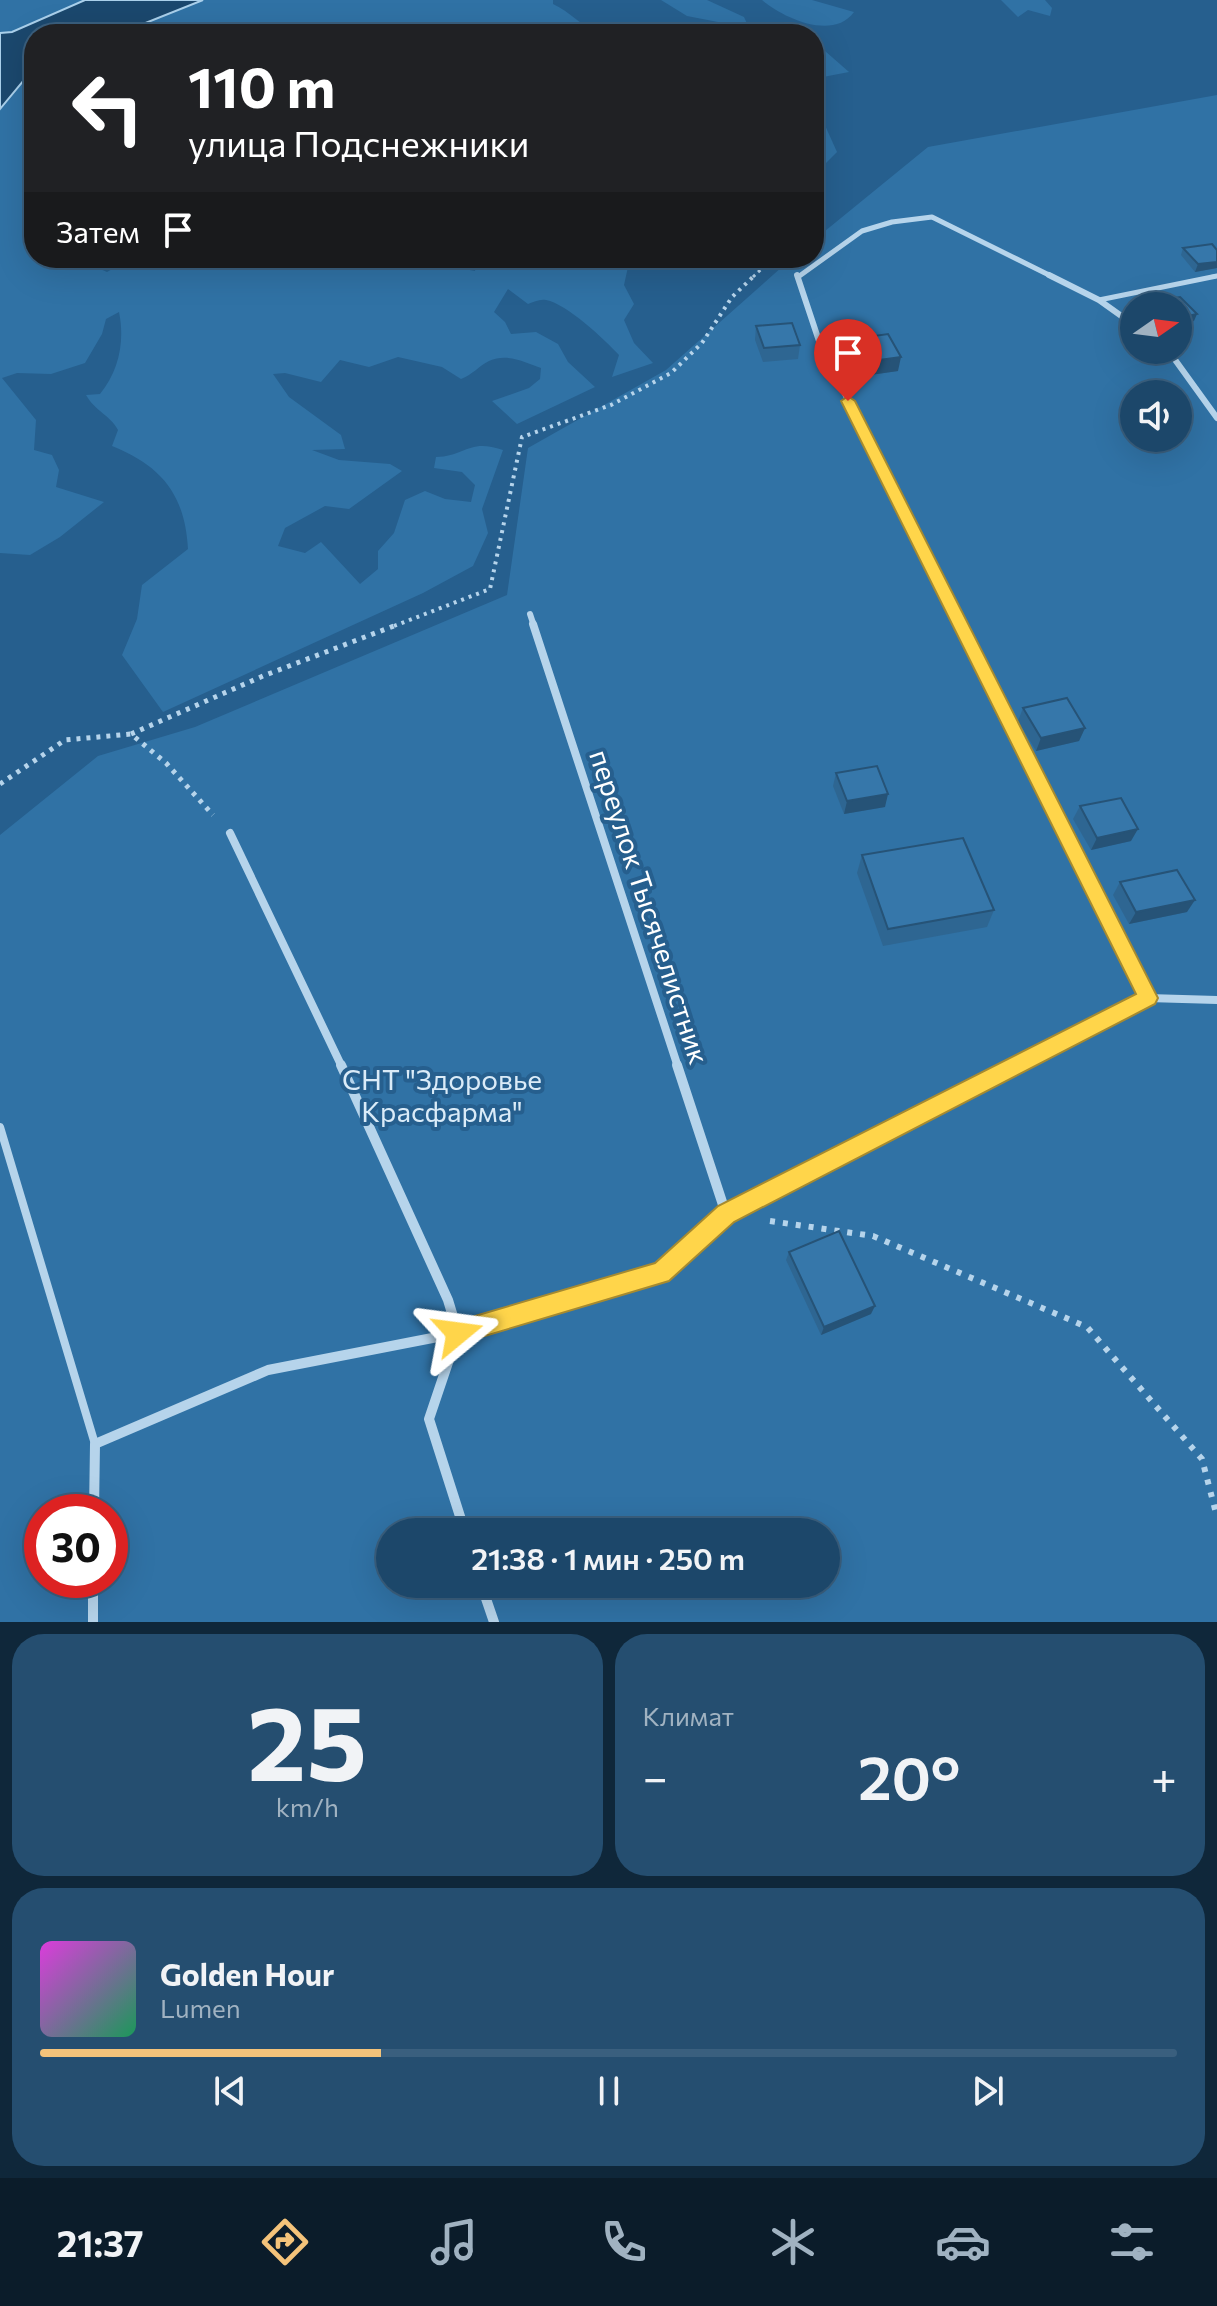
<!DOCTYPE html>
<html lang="ru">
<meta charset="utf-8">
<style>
body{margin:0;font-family:Commissioner,sans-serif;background:#254e70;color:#f1f3f6;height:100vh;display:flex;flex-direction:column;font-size:30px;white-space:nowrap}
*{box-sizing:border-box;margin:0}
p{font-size:26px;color:#a0b2c1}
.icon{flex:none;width:44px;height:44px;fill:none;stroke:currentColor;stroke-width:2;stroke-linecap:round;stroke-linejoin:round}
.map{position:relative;height:1622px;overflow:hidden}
.side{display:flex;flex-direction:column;gap:12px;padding:12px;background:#0f273a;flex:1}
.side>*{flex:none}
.top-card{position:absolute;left:24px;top:24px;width:800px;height:244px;border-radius:32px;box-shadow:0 8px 32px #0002,0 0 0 2px #3a5f7e;background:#202124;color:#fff;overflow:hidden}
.needle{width:52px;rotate:76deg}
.tools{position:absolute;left:1120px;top:292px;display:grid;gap:16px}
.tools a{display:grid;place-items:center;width:72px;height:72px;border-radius:50%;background:#1c476a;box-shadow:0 8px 32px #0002,0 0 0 2px #3a5f7e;font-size:40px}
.speed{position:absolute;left:24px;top:1494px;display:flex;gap:16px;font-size:40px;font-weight:700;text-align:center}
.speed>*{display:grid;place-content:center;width:104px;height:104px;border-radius:50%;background:#1c476a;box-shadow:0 8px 32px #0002,0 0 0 2px #3a5f7e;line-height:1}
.speed .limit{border:12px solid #d22;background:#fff;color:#111}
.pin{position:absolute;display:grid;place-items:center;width:68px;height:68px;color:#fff;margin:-82px -34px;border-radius:50% 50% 50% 0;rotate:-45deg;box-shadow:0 0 8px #0007}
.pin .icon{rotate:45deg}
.me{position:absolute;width:88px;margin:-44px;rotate:74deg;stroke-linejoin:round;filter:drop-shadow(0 0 6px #0008)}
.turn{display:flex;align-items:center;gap:28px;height:168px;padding:0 32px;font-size:36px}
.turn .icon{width:104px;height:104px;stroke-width:2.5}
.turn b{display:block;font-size:56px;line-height:68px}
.then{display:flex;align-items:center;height:76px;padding:0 32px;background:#0003;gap:16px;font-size:30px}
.big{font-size:60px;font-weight:600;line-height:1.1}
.side .widget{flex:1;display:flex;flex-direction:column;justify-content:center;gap:12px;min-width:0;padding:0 28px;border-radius:32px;background:#254e70}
.side .dial{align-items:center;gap:0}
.dial b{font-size:104px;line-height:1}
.song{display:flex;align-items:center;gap:24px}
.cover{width:96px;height:96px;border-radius:12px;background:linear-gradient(135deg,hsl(300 70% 55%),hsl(150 70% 35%))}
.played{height:8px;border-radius:4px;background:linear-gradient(90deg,#f4c37a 30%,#3a5f7e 30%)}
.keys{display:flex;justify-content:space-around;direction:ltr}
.heat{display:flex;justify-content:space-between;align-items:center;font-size:44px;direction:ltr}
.side .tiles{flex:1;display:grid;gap:12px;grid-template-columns:1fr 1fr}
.widget:last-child{grid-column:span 2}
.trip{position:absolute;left:376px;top:1518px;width:464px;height:80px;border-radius:40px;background:#1c476a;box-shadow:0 8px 32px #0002,0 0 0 2px #3a5f7e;font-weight:600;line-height:80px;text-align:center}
.tabs{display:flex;height:128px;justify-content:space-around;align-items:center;background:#0b1c2a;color:#a0b2c1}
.tabs .icon{width:56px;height:56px}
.tabs .selected{color:#f4c37a}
.tabs b{font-size:36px;color:#f1f3f6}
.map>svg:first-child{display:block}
.green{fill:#3072a5;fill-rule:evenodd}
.water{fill:#1b486e;stroke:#aad0eb;stroke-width:2}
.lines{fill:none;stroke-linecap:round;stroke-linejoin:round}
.path-far3{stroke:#b6d4eb;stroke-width:3;stroke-dasharray:3 4;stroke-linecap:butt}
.path-far2{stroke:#b6d4eb;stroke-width:4;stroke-dasharray:3 5;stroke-linecap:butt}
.path-far1{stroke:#b6d4eb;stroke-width:5;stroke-dasharray:4 6;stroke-linecap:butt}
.path{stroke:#b6d4eb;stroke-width:6;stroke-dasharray:5 8;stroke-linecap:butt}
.lane-far2{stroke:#b6d4eb;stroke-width:4}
.lane-far1{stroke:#b6d4eb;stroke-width:5}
.lane{stroke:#b6d4eb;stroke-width:8}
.street-far3{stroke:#b6d4eb;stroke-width:5}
.street-far2{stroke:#b6d4eb;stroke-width:6}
.street-far1{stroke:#b6d4eb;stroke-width:8}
.street{stroke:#b6d4eb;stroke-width:10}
.wall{fill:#2e6692}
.shaded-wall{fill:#265377}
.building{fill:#3677aa;stroke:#265377;stroke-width:2}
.route{fill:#ffd54a;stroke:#a68a30;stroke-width:2}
.labels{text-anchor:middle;stroke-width:8;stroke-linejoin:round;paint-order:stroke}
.street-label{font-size:28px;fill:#fff;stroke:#265f8e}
.park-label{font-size:28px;fill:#daebf8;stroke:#265f8e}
</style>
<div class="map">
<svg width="1217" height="1622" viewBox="0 0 1217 1622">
<rect width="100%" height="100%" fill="#265f8e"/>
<g class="green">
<path d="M 0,0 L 85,0 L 12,32 L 0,33 Z"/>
<path d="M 203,0 L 553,0 L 553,4 C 570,12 581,25 598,34 L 118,34 Z"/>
<path d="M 661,0 L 707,0 L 744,17 L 749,28 L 687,16 Z"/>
<path d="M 762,0 L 812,0 L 854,12 C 833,41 783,18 762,0 Z"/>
<path d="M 1001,0 L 1045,0 L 1052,8 L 1050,16 L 1028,10 L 1018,17 Z"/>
<path d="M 814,48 L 825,51 L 849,72 L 823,77 L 814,74 Z"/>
<path d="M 34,68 L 34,258 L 90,258 L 89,264 L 107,272 L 124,262 L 122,258 L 440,258 L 448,266 L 475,271 L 476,262 L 460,258 L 626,258 L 628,267 L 624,285 L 634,304 L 624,320 L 634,343 L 653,363 L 612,377 L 619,355 C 604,339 567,304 546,300 C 539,299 534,302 528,304 L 508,289 L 494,312 L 505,322 L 511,334 L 536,332 L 558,344 L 568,362 L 595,387 L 517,424 L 492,401 L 529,388 L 540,379 L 541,368 C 524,362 507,353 489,361 C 479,366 472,375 461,379 L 442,367 L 398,357 L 369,367 L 340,360 L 321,382 L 285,373 L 273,374 L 289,397 L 341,435 L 345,449 L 312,450 L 339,460 L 390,464 L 402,471 L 349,509 L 325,506 L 285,528 L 278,546 L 305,553 L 321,542 L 360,584 L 378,569 L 378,551 L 394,533 L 405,500 L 425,491 L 445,499 L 471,502 L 475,485 L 462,472 L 434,468 L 436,457 C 466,456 469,438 503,450 L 482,509 L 488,533 L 473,566 L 423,593 L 163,712 L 122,655 L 137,619 L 142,585 L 188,549 C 185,495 162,466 112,446 L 118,430 C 110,415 95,411 86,395 L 100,394 C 119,371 125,341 119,312 L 106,319 L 102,334 L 85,363 L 51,374 L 17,373 L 2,378 L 36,420 L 34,450 L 52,455 L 59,470 L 56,487 L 104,502 L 60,537 L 30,555 L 0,553 L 0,109 Z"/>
<path d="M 1217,95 L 1217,1622 L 0,1622 L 0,835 L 98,756 L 195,727 L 507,595 L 528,448 L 666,370 L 792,258 L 814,258 L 814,240 L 928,147 ZM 1134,306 L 1178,306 L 1178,350 L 1134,350 ZM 1134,394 L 1178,394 L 1178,438 L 1134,438 ZM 42,1512 L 110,1512 L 110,1580 L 42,1580 ZM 390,1532 L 826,1532 L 826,1584 L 390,1584 Z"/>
<path d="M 814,109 L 823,121 L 837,152 L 823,166 L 814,165 Z"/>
</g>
<path class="water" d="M 85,0 L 203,0 L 118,34 L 34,34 L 34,68 L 0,109 L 0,33 L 12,32 Z"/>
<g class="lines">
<path class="path-far3" d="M 753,277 L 773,258"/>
<path class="path-far2" d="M 394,626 L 490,589 L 522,437 L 611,405 L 671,373 L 702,343 L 732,297 L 755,275"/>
<g class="path-far1">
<path d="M 131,734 L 263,676 L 399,624"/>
<path d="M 0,784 L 65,740 L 131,734 L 166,763 L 213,815"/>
</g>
<path class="path" d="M 770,1221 L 873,1236 L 1087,1327 L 1202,1459 L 1217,1517"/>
<path class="lane-far2" d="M 1211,277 L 1217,276"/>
<path class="lane-far1" d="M 1099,300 L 1217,276"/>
<path class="lane" d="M 0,1127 L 95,1444"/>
<path class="street-far3" d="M 798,277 L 862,231 L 892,222 L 932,217 L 1053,277"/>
<g class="street-far2">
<path d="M 797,275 L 820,344 L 961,626"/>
<path d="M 1049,275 L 1099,300 L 1134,325"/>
<path d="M 1168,350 L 1217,418"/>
<path d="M 530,614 L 534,626"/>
</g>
<g class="street-far1">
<path d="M 533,624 L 678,1067"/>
<path d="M 960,624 L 1148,998"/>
<path d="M 230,833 L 342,1067"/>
<path d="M 1014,1067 L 1148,998 L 1217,1000"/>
</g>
<g class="street">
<path d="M 341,1065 L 448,1300 L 458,1333 L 429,1419 L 465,1532"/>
<path d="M 677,1065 L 726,1214"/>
<path d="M 94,1512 L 95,1444 L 268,1370 L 458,1333 L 661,1273 L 726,1214 L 1018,1065"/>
<path d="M 93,1580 L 93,1622"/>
<path d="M 481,1584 L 494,1622"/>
</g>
</g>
<g class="wall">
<path d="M 1183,248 L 1217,250 L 1217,268 L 1195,272 L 1181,255 Z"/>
<path d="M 756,326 L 800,345 L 798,359 L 763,362 L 755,340 Z"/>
<path d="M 853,339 L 898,371 L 863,376 L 850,353 Z"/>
<path d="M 1023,708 L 1085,728 L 1079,741 L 1036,751 L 1018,721 Z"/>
<path d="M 836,773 L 885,807 L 844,814 L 833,786 Z"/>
<path d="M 1080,806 L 1131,841 L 1091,850 L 1073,819 Z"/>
<path d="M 862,855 L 994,910 L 987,927 L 883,946 L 857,873 Z"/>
<path d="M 1120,882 L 1187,912 L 1129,924 L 1113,895 Z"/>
<path d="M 789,1252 L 871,1314 L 821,1335 L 786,1260 Z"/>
</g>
<g class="shaded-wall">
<path d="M 1217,262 L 1217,268 L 1195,272 L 1198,264 Z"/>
<path d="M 1197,314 L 1194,321 L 1178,325 L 1178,318 Z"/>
<path d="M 901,357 L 898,371 L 863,376 L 865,362 Z"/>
<path d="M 1085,728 L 1079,741 L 1036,751 L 1041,738 Z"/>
<path d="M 888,794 L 885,807 L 844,814 L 847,801 Z"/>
<path d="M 1138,829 L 1131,841 L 1091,850 L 1097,838 Z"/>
<path d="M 1195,900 L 1187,912 L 1129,924 L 1136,912 Z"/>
<path d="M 875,1306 L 871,1314 L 821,1335 L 824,1327 Z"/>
</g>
<g class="building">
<path d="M 1212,244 L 1217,250 L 1217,262 L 1198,264 L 1183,248 Z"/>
<path d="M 1180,297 L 1197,314 L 1178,318 L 1178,306 L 1155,306 L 1152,302 Z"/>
<path d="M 792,323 L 800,345 L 764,348 L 756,326 Z"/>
<path d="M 888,334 L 901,357 L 865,362 L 853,339 Z"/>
<path d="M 1067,698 L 1085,728 L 1041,738 L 1023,708 Z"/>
<path d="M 877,766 L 888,794 L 847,801 L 836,773 Z"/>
<path d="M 1121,798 L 1138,829 L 1097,838 L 1080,806 Z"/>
<path d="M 963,838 L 994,910 L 888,929 L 862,855 Z"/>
<path d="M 1177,870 L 1195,900 L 1136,912 L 1120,882 Z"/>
<path d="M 839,1231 L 875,1306 L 824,1327 L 789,1252 Z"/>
</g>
<path class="route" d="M 848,396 L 855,401 L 1158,998 L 1155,1004 L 734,1222 L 669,1281 L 458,1344 L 450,1341 L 446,1333 L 450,1324 L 458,1321 L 655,1263 L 718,1206 L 1136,994 L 841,401 Z"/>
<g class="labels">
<g class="street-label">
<text transform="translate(649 907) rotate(72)" y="10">переулок Тысячелистник</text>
</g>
<g class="park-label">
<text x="442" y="1090">СНТ "Здоровье<tspan x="442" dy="32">Красфарма"</tspan></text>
</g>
</g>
</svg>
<div class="tools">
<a><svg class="needle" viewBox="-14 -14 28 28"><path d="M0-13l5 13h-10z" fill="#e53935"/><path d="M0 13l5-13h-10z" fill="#a0b2c1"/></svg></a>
<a><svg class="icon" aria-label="sound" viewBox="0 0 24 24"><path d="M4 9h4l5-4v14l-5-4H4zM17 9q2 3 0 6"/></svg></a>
</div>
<div class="speed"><div class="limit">30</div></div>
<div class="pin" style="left:848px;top:401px;background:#d93025"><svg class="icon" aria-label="arrive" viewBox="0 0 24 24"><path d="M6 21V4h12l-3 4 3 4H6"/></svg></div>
<svg class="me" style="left:458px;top:1333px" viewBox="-20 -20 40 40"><path d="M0-17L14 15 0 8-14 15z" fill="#ffd54a" stroke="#fff" stroke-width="4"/></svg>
<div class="trip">21:38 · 1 мин · 250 m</div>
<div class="top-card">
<div class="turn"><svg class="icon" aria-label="left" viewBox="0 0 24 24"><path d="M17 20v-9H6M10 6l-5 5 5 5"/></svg><div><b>110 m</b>улица Подснежники</div></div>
<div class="then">Затем<svg class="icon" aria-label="arrive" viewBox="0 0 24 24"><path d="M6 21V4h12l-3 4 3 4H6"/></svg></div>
</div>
</div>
<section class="side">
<div class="tiles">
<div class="widget dial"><b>25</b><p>km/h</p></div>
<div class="widget"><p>Климат</p>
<div class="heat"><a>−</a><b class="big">20°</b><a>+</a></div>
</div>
<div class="widget">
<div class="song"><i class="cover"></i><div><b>Golden Hour</b><p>Lumen</p></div></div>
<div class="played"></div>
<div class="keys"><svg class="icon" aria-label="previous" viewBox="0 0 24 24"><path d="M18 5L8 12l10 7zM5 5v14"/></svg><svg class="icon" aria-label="pause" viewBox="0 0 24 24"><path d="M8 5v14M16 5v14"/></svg><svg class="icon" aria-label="next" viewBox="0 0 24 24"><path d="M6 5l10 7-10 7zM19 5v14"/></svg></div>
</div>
</div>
</section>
<nav class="tabs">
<b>21:37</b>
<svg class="icon selected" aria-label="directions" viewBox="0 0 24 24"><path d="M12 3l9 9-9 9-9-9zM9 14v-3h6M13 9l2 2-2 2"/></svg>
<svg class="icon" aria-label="music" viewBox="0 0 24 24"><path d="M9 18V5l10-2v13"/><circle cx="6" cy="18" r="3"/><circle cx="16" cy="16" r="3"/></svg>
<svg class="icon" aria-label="phone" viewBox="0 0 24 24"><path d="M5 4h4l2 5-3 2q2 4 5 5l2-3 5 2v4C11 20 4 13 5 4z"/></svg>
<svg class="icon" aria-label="climate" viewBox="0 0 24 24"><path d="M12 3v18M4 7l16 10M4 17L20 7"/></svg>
<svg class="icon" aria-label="car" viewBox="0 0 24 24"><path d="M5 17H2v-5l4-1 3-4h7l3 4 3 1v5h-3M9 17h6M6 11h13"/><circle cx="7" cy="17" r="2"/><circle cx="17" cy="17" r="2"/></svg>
<svg class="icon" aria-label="filters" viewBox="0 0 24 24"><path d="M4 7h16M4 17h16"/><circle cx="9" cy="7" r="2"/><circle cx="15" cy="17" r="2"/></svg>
</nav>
